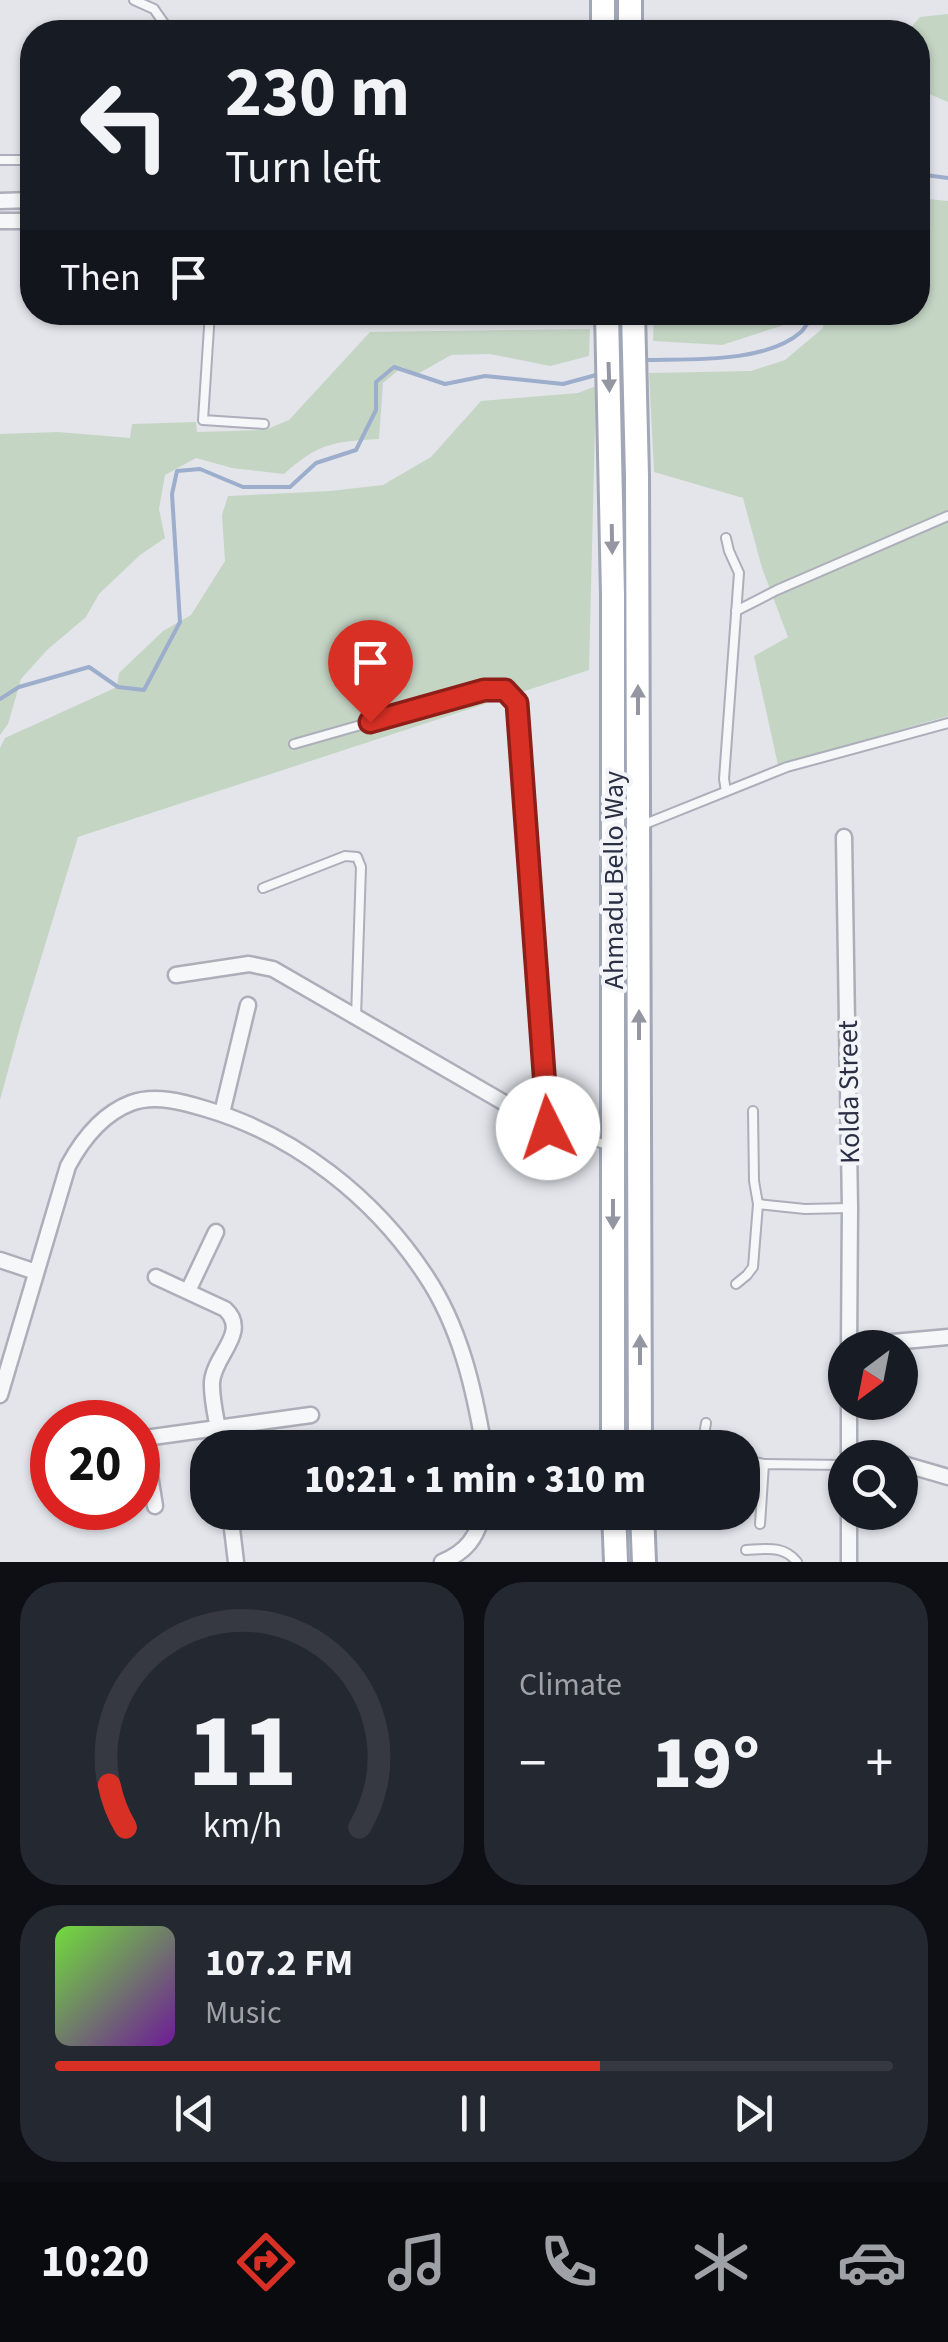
<!DOCTYPE html>
<meta charset="utf-8">
<style>
body{margin:0;font-family:"Source Sans 3",sans-serif;background:#242831;color:#f1f3f6;height:100vh;display:flex;flex-direction:column;font-size:38px;white-space:nowrap}
*{box-sizing:border-box;margin:0}
p{font-size:32px;color:#9ea1a6}
.icon{flex:none;width:55px;height:55px;fill:none;stroke:currentColor;stroke-width:2;stroke-linecap:round;stroke-linejoin:round}
.map{position:relative;height:1562px;overflow:hidden}
.panel{display:flex;flex-direction:column;gap:20px;padding:20px;background:#0d0f14;flex:1}
.panel>*{flex:none}
.hud{position:absolute;left:20px;top:20px;width:910px;height:305px;border-radius:40px;box-shadow:0 2px 8px #0004;background:#171b24;color:#f1f3f6;overflow:hidden}
.needle{width:65px;rotate:212deg}
.buttons{position:absolute;left:828px;top:1330px;display:grid;gap:20px}
.buttons a{display:grid;place-items:center;width:90px;height:90px;border-radius:50%;background:#171b24;box-shadow:0 2px 8px #0004;font-size:50px}
.speed{position:absolute;left:30px;top:1400px;display:flex;gap:20px;font-size:50px;font-weight:700;text-align:center}
.speed>*{display:grid;place-content:center;width:130px;height:130px;border-radius:50%;background:#171b24;box-shadow:0 2px 8px #0004;line-height:1}
.speed .limit{border:15px solid #d22;background:#fff;color:#111}
.pin{position:absolute;display:grid;place-items:center;width:85px;height:85px;color:#fff;margin:-102px -42px;border-radius:50% 50% 50% 0;rotate:-45deg;box-shadow:0 0 10px #0007}
.pin .icon{rotate:45deg}
.me{position:absolute;width:110px;margin:-55px;rotate:356deg;stroke-linejoin:round;filter:drop-shadow(0 0 8px #0008)}
.turn{display:flex;align-items:center;gap:35px;height:210px;padding:0 40px;font-size:45px}
.turn .icon{width:130px;height:130px;stroke-width:2.5}
.turn b{display:block;font-size:70px;line-height:85px}
.then{display:flex;align-items:center;height:95px;padding:0 40px;background:#0003;gap:20px;font-size:38px}
.big{font-size:75px;font-weight:800;line-height:1.1}
.panel .tile{flex:1;display:flex;flex-direction:column;justify-content:center;gap:15px;min-width:0;padding:0 35px;border-radius:40px;background:#242831}
.panel .dial{align-items:center;gap:0}
.dial svg{height:260px;overflow:visible;fill:none;stroke:#363941;stroke-width:7;stroke-linecap:round;text-anchor:middle}
.dial text{fill:#f1f3f6;stroke:none}
.song{display:flex;align-items:center;gap:30px}
.cover{width:120px;height:120px;border-radius:15px;background:linear-gradient(135deg,hsl(100 70% 55%),hsl(280 70% 35%))}
.played{height:10px;border-radius:5px;background:linear-gradient(90deg,#d93025 65%,#363941 65%)}
.keys{display:flex;justify-content:space-around;direction:ltr}
.heat{display:flex;justify-content:space-between;align-items:center;font-size:55px;direction:ltr}
.panel .tiles{flex:1;display:grid;gap:20px;grid-template-columns:1fr 1fr}
.tile:last-child{grid-column:span 2}
.trip{position:absolute;left:190px;top:1430px;width:570px;height:100px;border-radius:40px;background:#171b24;box-shadow:0 2px 8px #0004;font-weight:800;line-height:100px;text-align:center}
.dock{display:flex;height:160px;justify-content:space-around;align-items:center;background:#090b0e;color:#9ea1a6}
.dock .icon{width:70px;height:70px}
.dock .selected{color:#d93025}
.dock b{font-size:45px;color:#f1f3f6}
.map>svg:first-child{display:block}
.green{fill:#c5d5c4}
.lines{fill:none;stroke-linecap:round;stroke-linejoin:round}
.stream{stroke:#9dadcc;stroke-width:4}
.lane-casing{stroke:#acaeb9;stroke-width:12}
.street-casing{stroke:#acaeb9;stroke-width:19}
.primary-casing{stroke:#a2a7b7;stroke-width:28}
.lane{stroke:#f6f7f9;stroke-width:8}
.street{stroke:#f6f7f9;stroke-width:14}
.primary{stroke:#fff;stroke-width:22}
.oneway{fill:#9497a2}
.route-casing{stroke:#8d1f18;stroke-width:25}
.route{stroke:#d93025;stroke-width:18}
.labels{text-anchor:middle;stroke-width:8;stroke-linejoin:round;paint-order:stroke}
.street-label{font-size:28px;fill:#2a2f44;stroke:#f3f4f8}
</style>
<div class="map">
<svg width="948" height="1562" viewBox="0 0 948 1562">
<rect width="100%" height="100%" fill="#e3e5eb"/>
<g class="green">
<path d="M 948,14 L 948,102 L 918,89 L 918,32 L 911,32 L 913,25 L 920,17 Z"/>
<path d="M 918,198 L 948,201 L 948,716 L 778,765 L 754,656 L 788,637 L 762,568 L 743,498 L 654,472 L 649,373 L 751,371 L 785,360 L 823,328 L 826,313 L 918,312 Z"/>
<path d="M 654,313 L 654,312 L 794,313 L 787,324 L 722,345 L 653,341 Z"/>
<path d="M 590,329 L 589,356 L 550,366 L 490,354 L 451,355 L 416,375 L 402,367 L 383,383 L 379,439 C 333,442 320,442 284,474 L 232,468 L 196,458 L 165,475 L 159,509 L 165,538 L 140,555 L 99,594 L 86,617 L 47,650 L 21,679 L 8,724 L 0,735 L 0,434 L 58,432 L 130,438 L 132,424 L 196,422 L 197,432 L 265,430 L 289,420 L 370,332 Z"/>
<path d="M 596,386 L 589,670 L 78,837 L 20,1027 L 0,1100 L 0,748 L 5,738 L 117,687 L 119,673 L 163,631 L 191,615 L 225,561 L 222,515 L 228,496 L 330,491 L 383,485 L 431,457 L 481,401 L 578,393 Z"/>
</g>
<g class="lines">
<g class="stream">
<path d="M 918,174 L 948,178"/>
<path d="M 648,360 C 692,359 766,363 801,332 C 806,327 810,319 814,312"/>
<path d="M 0,699 L 19,687 L 89,667 L 118,687 L 144,690 L 180,622 L 172,494 L 177,471 L 200,469 L 243,487 L 290,487 L 316,463 L 356,450 L 376,410 L 376,382 L 394,367 L 445,384 L 485,376 L 563,384 L 596,375"/>
</g>
<g class="lane-casing">
<g id="lane">
<path d="M 134,0 L 154,9 L 170,32"/>
<path d="M 0,160 L 32,160"/>
<path d="M 210,312 L 203,420 L 264,424"/>
<path d="M 736,611 L 777,590 L 948,516"/>
<path d="M 294,744 L 484,690 L 505,690 L 517,703 L 548,1128"/>
<path d="M 726,791 L 724,779 L 739,573 L 729,551 L 726,538"/>
<path d="M 640,826 L 787,767 L 948,723"/>
<path d="M 263,888 L 345,856 L 357,857 L 361,867 L 356,1017"/>
<path d="M 753,1111 L 754,1181 L 758,1204"/>
<path d="M 534,1120 L 548,1128 L 608,1145"/>
<path d="M 736,1284 L 747,1275 L 753,1267 L 758,1204 L 805,1209 L 850,1208"/>
<path d="M 705,1448 L 703,1441 L 706,1423"/>
<path d="M 742,1459 L 764,1464"/>
<path d="M 760,1524 L 764,1464 L 845,1465"/>
<path d="M 746,1550 C 766,1549 784,1545 797,1562"/>
</g>
</g>
<g class="street-casing">
<g id="street">
<path d="M 0,201 L 32,200"/>
<path d="M 0,221 L 32,221"/>
<path d="M 844,837 L 850,1208 L 849,1348"/>
<path d="M 176,975 L 249,964 L 273,969 L 534,1120"/>
<path d="M 222,1113 L 248,1005"/>
<path d="M 0,1260 L 36,1272"/>
<path d="M 156,1277 L 225,1309 C 250,1332 214,1355 212,1382 C 211,1403 219,1427 221,1448"/>
<path d="M 188,1291 L 216,1232"/>
<path d="M 849,1346 L 948,1337"/>
<path d="M 0,1395 L 68,1166 C 82,1140 102,1114 131,1103 C 155,1094 183,1102 206,1109 C 295,1135 375,1198 426,1276 C 460,1327 474,1388 484,1448"/>
<path d="M 144,1438 L 155,1506"/>
<path d="M 138,1439 L 311,1415"/>
<path d="M 849,1451 L 877,1458"/>
<path d="M 849,1458 L 849,1402"/>
<path d="M 900,1463 L 948,1477"/>
<path d="M 230,1512 L 236,1562"/>
<path d="M 442,1562 C 466,1552 477,1538 483,1512"/>
<path d="M 849,1562 L 849,1512"/>
</g>
</g>
<g class="primary-casing">
<g id="primary">
<path d="M 603,0 L 603,32"/>
<path d="M 630,0 L 630,32"/>
<path d="M 607,312 L 613,595 L 613,1448"/>
<path d="M 633,312 L 637,476 L 640,1448"/>
<path d="M 614,1512 L 616,1562"/>
<path d="M 642,1512 L 644,1562"/>
</g>
</g>
<use href="#lane" class="lane"/>
<use href="#street" class="street"/>
<use href="#primary" class="primary"/>
</g>
<defs><path id="oneway-solid" d="M-6-.8H1V-3.2L6.5 0L1 3.2V.8H-6Z" transform="scale(2.5)"/></defs>
<g class="oneway">
<use href="#oneway-solid" transform="translate(609 377) rotate(88)"/>
<use href="#oneway-solid" transform="translate(612 539) rotate(89)"/>
<use href="#oneway-solid" transform="translate(638 700) rotate(-90)"/>
<use href="#oneway-solid" transform="translate(639 1025) rotate(-90)"/>
<use href="#oneway-solid" transform="translate(613 1214) rotate(90)"/>
<use href="#oneway-solid" transform="translate(640 1350) rotate(-90)"/>
</g>
<g class="lines">
<g class="route-casing">
<path id="route" d="M 370,722 L 484,690 L 505,690 L 517,703 L 548,1128"/>
</g>
<use href="#route" class="route"/>
</g>
<g class="labels">
<g class="street-label">
<text transform="translate(613 880) rotate(-90)" y="10">Ahmadu Bello Way</text>
<text transform="translate(848 1092) rotate(-91)" y="10">Kolda Street</text>
</g>
</g>
</svg>
<div class="buttons">
<a><svg class="needle" viewBox="-14 -14 28 28"><path d="M0-13l5 13h-10z" fill="#e53935"/><path d="M0 13l5-13h-10z" fill="#9ea1a6"/></svg></a>
<a><svg class="icon" aria-label="search" viewBox="0 0 24 24"><circle cx="10" cy="10" r="6"/><path d="M15 15l6 6"/></svg></a>
</div>
<div class="speed"><div class="limit">20</div></div>
<div class="pin" style="left:370px;top:722px;background:#d93025"><svg class="icon" aria-label="arrive" viewBox="0 0 24 24"><path d="M6 21V4h12l-3 4 3 4H6"/></svg></div>
<svg class="me" style="left:548px;top:1128px" viewBox="-20 -20 40 40"><circle r="19" fill="#fff"/><path d="M0-13L10 11 0 6-10 11z" fill="#d93025"/></svg>
<div class="trip">10:21 · 1 min · 310 m</div>
<div class="hud">
<div class="turn"><svg class="icon" aria-label="left" viewBox="0 0 24 24"><path d="M17 20v-9H6M10 6l-5 5 5 5"/></svg><div><b>230 m</b>Turn left</div></div>
<div class="then">Then<svg class="icon" aria-label="arrive" viewBox="0 0 24 24"><path d="M6 21V4h12l-3 4 3 4H6"/></svg></div>
</div>
</div>
<section class="panel">
<div class="tiles">
<div class="tile dial"><svg viewBox="0 0 100 80">
<path d="M14 69A42 42 0 1 1 86 69"/>
<path d="M14 69A42 42 0 0 1 9 56" stroke="#d93025"/>
<text x="50" y="56" font-size="32" font-weight="700">11</text>
<text x="50" y="72" font-size="11">km/h</text>
</svg></div>
<div class="tile"><p>Climate</p>
<div class="heat"><a>−</a><b class="big">19°</b><a>+</a></div>
</div>
<div class="tile">
<div class="song"><i class="cover"></i><div><b>107.2 FM</b><p>Music</p></div></div>
<div class="played"></div>
<div class="keys"><svg class="icon" aria-label="previous" viewBox="0 0 24 24"><path d="M18 5L8 12l10 7zM5 5v14"/></svg><svg class="icon" aria-label="pause" viewBox="0 0 24 24"><path d="M8 5v14M16 5v14"/></svg><svg class="icon" aria-label="next" viewBox="0 0 24 24"><path d="M6 5l10 7-10 7zM19 5v14"/></svg></div>
</div>
</div>
</section>
<nav class="dock">
<b>10:20</b>
<svg class="icon selected" aria-label="directions" viewBox="0 0 24 24"><path d="M12 3l9 9-9 9-9-9zM9 14v-3h6M13 9l2 2-2 2"/></svg>
<svg class="icon" aria-label="music" viewBox="0 0 24 24"><path d="M9 18V5l10-2v13"/><circle cx="6" cy="18" r="3"/><circle cx="16" cy="16" r="3"/></svg>
<svg class="icon" aria-label="phone" viewBox="0 0 24 24"><path d="M5 4h4l2 5-3 2q2 4 5 5l2-3 5 2v4C11 20 4 13 5 4z"/></svg>
<svg class="icon" aria-label="climate" viewBox="0 0 24 24"><path d="M12 3v18M4 7l16 10M4 17L20 7"/></svg>
<svg class="icon" aria-label="car" viewBox="0 0 24 24"><path d="M5 17H2v-5l4-1 3-4h7l3 4 3 1v5h-3M9 17h6M6 11h13"/><circle cx="7" cy="17" r="2"/><circle cx="17" cy="17" r="2"/></svg>
</nav>
